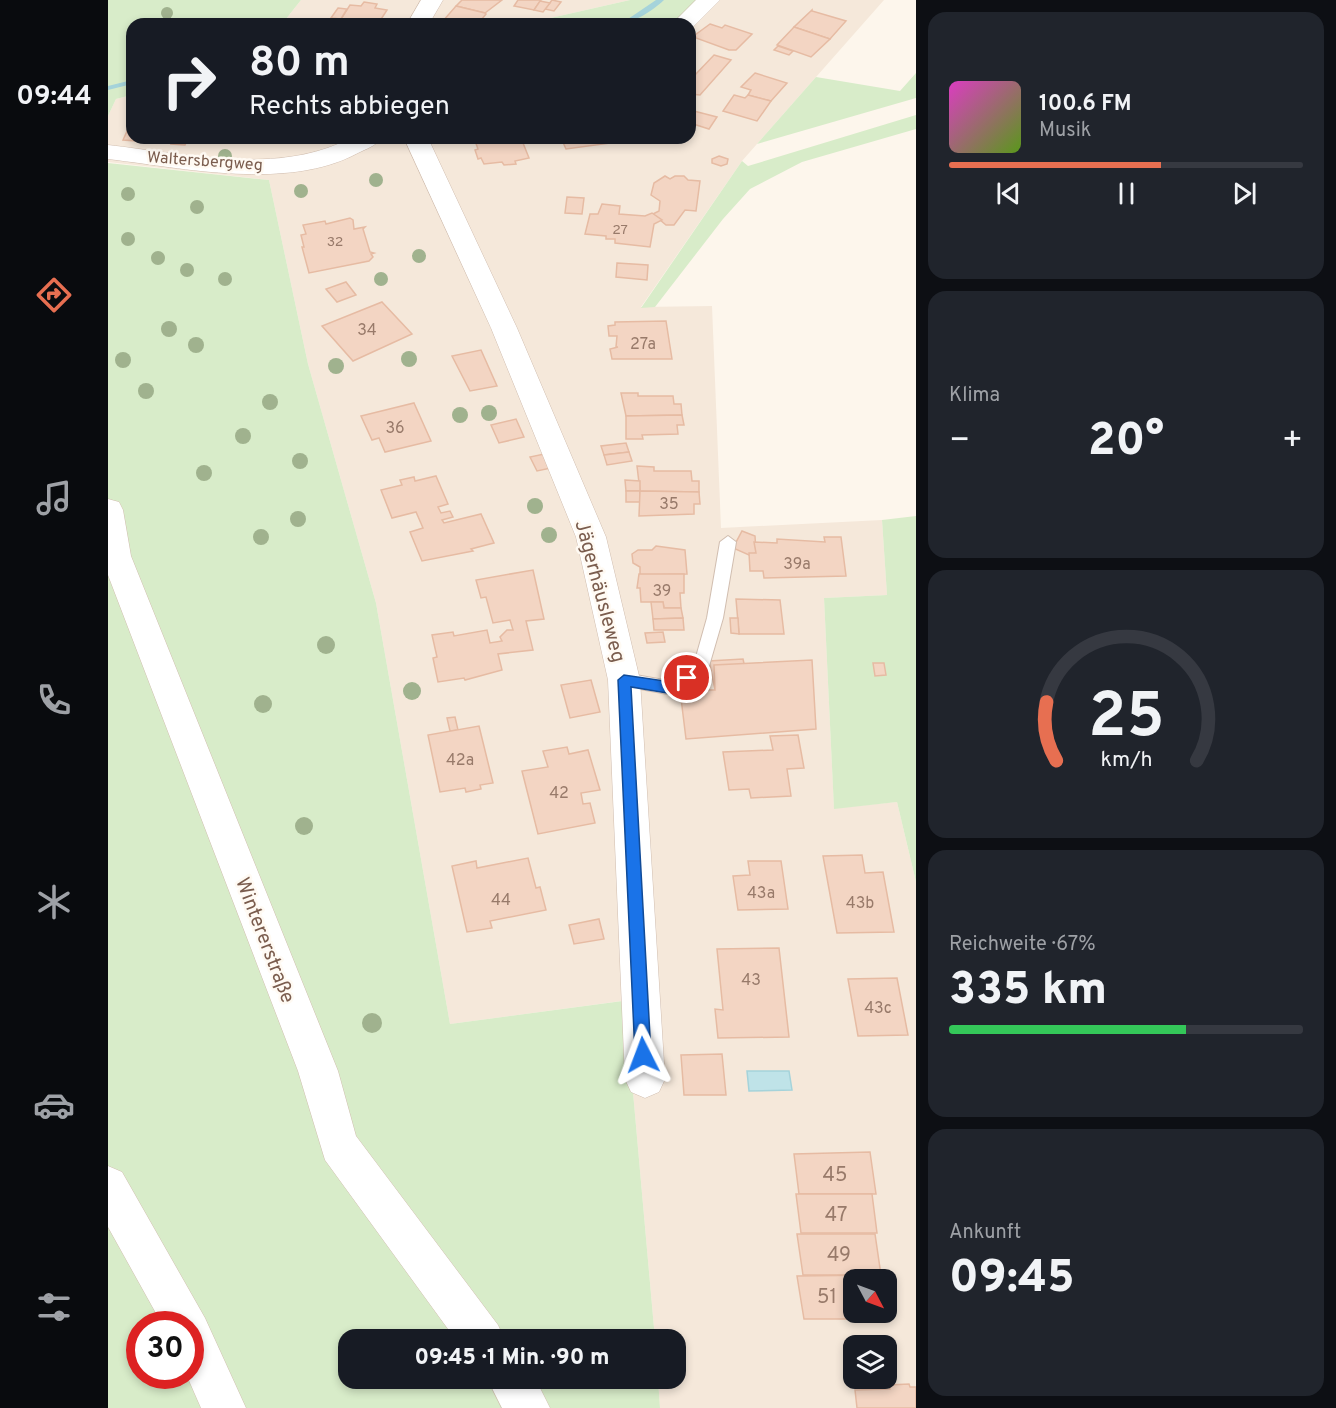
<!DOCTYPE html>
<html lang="de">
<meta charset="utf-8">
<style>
body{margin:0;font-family:Overpass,sans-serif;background:#20242c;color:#f1f3f6;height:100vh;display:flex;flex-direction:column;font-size:22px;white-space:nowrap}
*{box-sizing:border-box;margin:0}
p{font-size:20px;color:#9ea1a6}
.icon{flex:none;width:33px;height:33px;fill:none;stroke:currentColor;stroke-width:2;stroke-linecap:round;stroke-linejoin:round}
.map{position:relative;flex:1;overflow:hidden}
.details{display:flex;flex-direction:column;gap:12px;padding:12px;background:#0d0f14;width:420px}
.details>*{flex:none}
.top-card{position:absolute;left:18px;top:18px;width:570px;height:126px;border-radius:18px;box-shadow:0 3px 9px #0003;background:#171b24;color:#f1f3f6;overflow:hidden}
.needle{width:39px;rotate:131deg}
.controls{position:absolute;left:735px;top:1269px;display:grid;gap:12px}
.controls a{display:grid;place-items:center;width:54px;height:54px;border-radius:12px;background:#171b24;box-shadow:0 3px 9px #0003;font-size:30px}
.speed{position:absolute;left:18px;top:1311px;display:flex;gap:12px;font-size:30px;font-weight:700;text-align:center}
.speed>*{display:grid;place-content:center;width:78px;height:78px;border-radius:50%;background:#171b24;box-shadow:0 3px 9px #0003;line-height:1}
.speed .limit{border:9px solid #d22;background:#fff;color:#111}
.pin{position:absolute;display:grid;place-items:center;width:51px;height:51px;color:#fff;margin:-26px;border:3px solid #fff;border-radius:50%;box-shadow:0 2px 6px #0007}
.me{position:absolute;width:66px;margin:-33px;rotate:357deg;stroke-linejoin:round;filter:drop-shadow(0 0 4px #0008)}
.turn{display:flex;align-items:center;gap:21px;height:126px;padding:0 24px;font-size:27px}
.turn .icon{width:78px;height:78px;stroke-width:2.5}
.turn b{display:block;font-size:42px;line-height:51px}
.big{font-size:45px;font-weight:800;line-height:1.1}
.details .tile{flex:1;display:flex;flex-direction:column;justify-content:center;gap:9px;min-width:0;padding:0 21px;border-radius:18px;background:#20242c}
.details .dial{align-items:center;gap:0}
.dial svg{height:156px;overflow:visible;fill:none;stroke:#363941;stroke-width:7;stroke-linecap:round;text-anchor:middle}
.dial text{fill:#f1f3f6;stroke:none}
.song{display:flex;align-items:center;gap:18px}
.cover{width:72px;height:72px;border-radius:9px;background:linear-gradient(135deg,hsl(310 70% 55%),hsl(90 70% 35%))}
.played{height:6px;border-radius:3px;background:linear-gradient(90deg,#e76f51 60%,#363941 60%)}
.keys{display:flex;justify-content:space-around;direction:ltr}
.heat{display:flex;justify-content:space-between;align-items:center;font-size:33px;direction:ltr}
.charge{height:9px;border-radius:4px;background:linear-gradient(90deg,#34c759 67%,#363941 0)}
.trip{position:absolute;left:230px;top:1329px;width:348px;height:60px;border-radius:18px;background:#171b24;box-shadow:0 3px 9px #0003;font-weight:800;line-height:60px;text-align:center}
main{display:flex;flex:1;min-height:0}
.tab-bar{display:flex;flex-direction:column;width:108px;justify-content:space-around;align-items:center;background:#090b0e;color:#9ea1a6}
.tab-bar .icon{width:42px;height:42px}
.tab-bar .current{color:#e76f51}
.tab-bar b{font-size:27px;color:#f1f3f6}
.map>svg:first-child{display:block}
.residential{fill:#f5e8da;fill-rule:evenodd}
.green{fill:#d8ecc9;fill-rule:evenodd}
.water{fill:#bfe3e8;stroke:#a5d3da;stroke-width:1.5}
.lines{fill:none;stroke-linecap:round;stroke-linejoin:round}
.stream{fill:#a5d3da;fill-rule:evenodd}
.building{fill:#f3d5c3;stroke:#e6bba3;stroke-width:1.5}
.service-casing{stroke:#d1beb0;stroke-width:2}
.minor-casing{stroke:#d1beb0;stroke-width:1}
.service{fill:#fff;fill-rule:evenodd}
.minor{fill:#fff;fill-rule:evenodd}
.tree{fill:#a0b28e}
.route{fill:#1a73e8;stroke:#114b97;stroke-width:1.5}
.labels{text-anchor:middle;stroke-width:5;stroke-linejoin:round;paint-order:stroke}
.far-number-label{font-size:14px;fill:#987a6a}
.far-street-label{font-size:16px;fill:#7a5c4d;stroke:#fffaf3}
.number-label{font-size:16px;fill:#987a6a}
.street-label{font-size:20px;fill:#7a5c4d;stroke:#fffaf3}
.near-number-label{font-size:20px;fill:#987a6a}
</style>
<main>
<nav class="tab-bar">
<b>09:44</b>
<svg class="icon current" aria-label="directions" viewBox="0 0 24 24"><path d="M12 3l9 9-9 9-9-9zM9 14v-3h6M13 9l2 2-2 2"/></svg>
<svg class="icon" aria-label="music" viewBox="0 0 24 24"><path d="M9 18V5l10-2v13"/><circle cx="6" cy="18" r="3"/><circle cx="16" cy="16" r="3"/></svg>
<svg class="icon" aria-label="phone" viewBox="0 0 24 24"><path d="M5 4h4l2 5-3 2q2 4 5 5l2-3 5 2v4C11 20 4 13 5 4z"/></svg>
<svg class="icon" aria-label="climate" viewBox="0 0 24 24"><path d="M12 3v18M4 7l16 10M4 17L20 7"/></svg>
<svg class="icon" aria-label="car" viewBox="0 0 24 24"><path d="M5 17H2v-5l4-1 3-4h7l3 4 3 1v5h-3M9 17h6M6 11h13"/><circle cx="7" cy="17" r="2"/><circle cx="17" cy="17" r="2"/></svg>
<svg class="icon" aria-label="filters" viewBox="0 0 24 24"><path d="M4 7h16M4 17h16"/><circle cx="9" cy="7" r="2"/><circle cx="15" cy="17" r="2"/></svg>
</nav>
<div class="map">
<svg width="808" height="1408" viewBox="0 0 808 1408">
<rect width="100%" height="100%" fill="#fdf6ec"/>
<g class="residential">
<path d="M 193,0 L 522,0 L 416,24 L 174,24 Z"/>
<path d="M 598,0 L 776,0 L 634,161 L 533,307 L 604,306 L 613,528 L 774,520 L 779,595 L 716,598 L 726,808 L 789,802 L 808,882 L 808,1408 L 552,1408 L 550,1379 L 567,1378 L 567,1340 L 547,1339 L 524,1081 L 521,1000 L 342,1024 L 268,603 L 200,364 L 161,180 L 0,162 L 0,116 L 8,99 L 24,95 L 24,138 L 582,138 L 582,24 ZM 746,1280 L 778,1280 L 778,1312 L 746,1312 ZM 746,1346 L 778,1346 L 778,1378 L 746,1378 Z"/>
</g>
<g class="green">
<path d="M 0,0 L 193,0 L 174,24 L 24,24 L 24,95 L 8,99 L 0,116 Z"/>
<path d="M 522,0 L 598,0 L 572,24 L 416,24 Z"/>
<path d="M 808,73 L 808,98 L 649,144 L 708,77 L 792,91 Z"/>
<path d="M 808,115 L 808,129 L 694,162 L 642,189 L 615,219 L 547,307 L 533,308 L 634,161 L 640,166 Z"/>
<path d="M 0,163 L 161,180 L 200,364 L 268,603 L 342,1024 L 522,1000 L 524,1081 L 547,1339 L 240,1340 L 240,1378 L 550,1379 L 552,1408 L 0,1408 ZM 32,1324 L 82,1324 L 82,1376 L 32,1376 Z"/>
<path d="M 808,516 L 808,882 L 789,802 L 726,809 L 716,598 L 779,595 L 774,520 Z"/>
</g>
<path class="water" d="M 639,1071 L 681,1071 L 684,1090 L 641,1091 Z"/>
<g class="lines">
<g class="stream">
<path d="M 548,0 L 556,0 C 542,13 524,24 505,24 L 520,19 Z"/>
<path d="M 24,80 L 24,84 L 0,90 L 0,86 Z"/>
</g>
</g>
<g class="building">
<path d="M 354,0 L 394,0 L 377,13 L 348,6 Z"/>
<path d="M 410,0 L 433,0 L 426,10 L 406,6 Z"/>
<path d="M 444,0 L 453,2 L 446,11 L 437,9 Z"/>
<path d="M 432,1 L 442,3 L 435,12 L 426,10 Z"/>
<path d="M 256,2 L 269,4 L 267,8 L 279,10 L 270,24 L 233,19 L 242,5 L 253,6 Z"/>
<path d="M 348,6 L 377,13 L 378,14 L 370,24 L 334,22 Z"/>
<path d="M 230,8 L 239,9 L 233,19 L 223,18 Z"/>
<path d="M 704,10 L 704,11 L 738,21 L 722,39 L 686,27 Z"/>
<path d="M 602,24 L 614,28 L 617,25 L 644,34 L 628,50 L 621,50 L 588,38 L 587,35 Z"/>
<path d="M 686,27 L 722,39 L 703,57 L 669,45 Z"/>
<path d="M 670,46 L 685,51 L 681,55 L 666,50 Z"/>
<path d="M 606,55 L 623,60 L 592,95 L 582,94 L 582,75 L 585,77 Z"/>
<path d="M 647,73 L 679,83 L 663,101 L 640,95 L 643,90 L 633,87 Z"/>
<path d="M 626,95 L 637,98 L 640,95 L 663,101 L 649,121 L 615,111 Z"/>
<path d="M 582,110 L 609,117 L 601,129 L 582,123 Z"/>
<path d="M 24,120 L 24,138 L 44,138 L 43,142 L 15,140 Z"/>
<path d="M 66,138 L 80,138 L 77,145 L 63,144 Z"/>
<path d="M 366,138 L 413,138 L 421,158 L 407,161 L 408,164 L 396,165 L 394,162 L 376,164 L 373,158 L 370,159 L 367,150 L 370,149 Z"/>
<path d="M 448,138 L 501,138 L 503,143 L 458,149 L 454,140 L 449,141 Z"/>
<path d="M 611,156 L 620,159 L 619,164 L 613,166 L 604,163 L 604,159 Z"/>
<path d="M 557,176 L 562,179 L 567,176 L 576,176 L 580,180 L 592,181 L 588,211 L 577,210 L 566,225 L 558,225 L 545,214 L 551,211 L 552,201 L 543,195 L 546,183 Z"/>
<path d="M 459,197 L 476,198 L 474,214 L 457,213 Z"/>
<path d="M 494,204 L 512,206 L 511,214 L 537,216 L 544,213 L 554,220 L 546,224 L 542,247 L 507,243 L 507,239 L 498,239 L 498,236 L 477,234 L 482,214 L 490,214 Z"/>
<path d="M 242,218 L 245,220 L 246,229 L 257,227 L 255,229 L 262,252 L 266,253 L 263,254 L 265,257 L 261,261 L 201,273 L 194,247 L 196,247 L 193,235 L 198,234 L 195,225 L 217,221 L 218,224 Z"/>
<path d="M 509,263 L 540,265 L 539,280 L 508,277 Z"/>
<path d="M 238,282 L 248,295 L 229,302 L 218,289 Z"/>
<path d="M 274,302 L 304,334 L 245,361 L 214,326 Z"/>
<path d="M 558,321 L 564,359 L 504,359 L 502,349 L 510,347 L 508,347 L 509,336 L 501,336 L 500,326 L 507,325 L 507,322 Z"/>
<path d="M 373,350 L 389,386 L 362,391 L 344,356 Z"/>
<path d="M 513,393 L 530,393 L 530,396 L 565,396 L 566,404 L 573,404 L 574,415 L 518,416 Z"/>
<path d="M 306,403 L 323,441 L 277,452 L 271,438 L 264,440 L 253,416 Z"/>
<path d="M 574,415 L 576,425 L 569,425 L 570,434 L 534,435 L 535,439 L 518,439 L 518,416 Z"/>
<path d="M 408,419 L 416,437 L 391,443 L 383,425 Z"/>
<path d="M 518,443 L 521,452 L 496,455 L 493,446 Z"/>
<path d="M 521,452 L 524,461 L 499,465 L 496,455 Z"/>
<path d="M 436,454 L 443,468 L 429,471 L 422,457 Z"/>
<path d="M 529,466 L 546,467 L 546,471 L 583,471 L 584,481 L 591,481 L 591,492 L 532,491 Z"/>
<path d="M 328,476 L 340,504 L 330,507 L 333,513 L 342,511 L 345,517 L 334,520 L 336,523 L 373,514 L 386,543 L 363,549 L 365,551 L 314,561 L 302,532 L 315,528 L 308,512 L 284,518 L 273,490 L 294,485 L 292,480 L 306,477 L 307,481 Z"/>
<path d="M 517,480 L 532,481 L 532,491 L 518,491 Z"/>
<path d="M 518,491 L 532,491 L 533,502 L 518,502 Z"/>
<path d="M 532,491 L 591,492 L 592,504 L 586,504 L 586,514 L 531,516 Z"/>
<path d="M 634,531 L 647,536 L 648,553 L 641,555 L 625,548 Z"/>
<path d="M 716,537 L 733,537 L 738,576 L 656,578 L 655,571 L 642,571 L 641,553 L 648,553 L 646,542 L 669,543 L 669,539 L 717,542 Z"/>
<path d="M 548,546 L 577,550 L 579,574 L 532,575 L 532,567 L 525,563 L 524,554 L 530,550 L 544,550 Z"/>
<path d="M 425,570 L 436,619 L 418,621 L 425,650 L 390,654 L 394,670 L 357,680 L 356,678 L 330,682 L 325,658 L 329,657 L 324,635 L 345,632 L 346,636 L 379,630 L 382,643 L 394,641 L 392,637 L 399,630 L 405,630 L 402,620 L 385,623 L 378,597 L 373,598 L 368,580 Z"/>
<path d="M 531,574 L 576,574 L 576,593 L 572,593 L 573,608 L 556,608 L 555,602 L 533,602 L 532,588 L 529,588 Z"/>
<path d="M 628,599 L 672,600 L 676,634 L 631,634 Z"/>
<path d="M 543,602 L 555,602 L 556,608 L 573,608 L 575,618 L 545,619 Z"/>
<path d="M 575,618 L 576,630 L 546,630 L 545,619 Z"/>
<path d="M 622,618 L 630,618 L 631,634 L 623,633 Z"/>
<path d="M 555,632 L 557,642 L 539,643 L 537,633 Z"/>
<path d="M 635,659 L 641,686 L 607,690 L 601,661 Z"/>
<path d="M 704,660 L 708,729 L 578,739 L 572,690 L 607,690 L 606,665 Z"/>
<path d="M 765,663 L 776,663 L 778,675 L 767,676 Z"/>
<path d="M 483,680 L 492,712 L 462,718 L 453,685 Z"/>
<path d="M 347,717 L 350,730 L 342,731 L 339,718 Z"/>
<path d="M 371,726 L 385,783 L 372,785 L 373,789 L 358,792 L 357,788 L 332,792 L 320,735 Z"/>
<path d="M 690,735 L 696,768 L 679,769 L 683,796 L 643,798 L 641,789 L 621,790 L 615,752 L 665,750 L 662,736 Z"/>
<path d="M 459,747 L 461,754 L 480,750 L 492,790 L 473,793 L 475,804 L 482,803 L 487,823 L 430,834 L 414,771 L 440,767 L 435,751 Z"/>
<path d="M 754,855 L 757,873 L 775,872 L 786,932 L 729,933 L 715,856 Z"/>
<path d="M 420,858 L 428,888 L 432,887 L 438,910 L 382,921 L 384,928 L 359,932 L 344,866 L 368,861 L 369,868 Z"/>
<path d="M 640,861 L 673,861 L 680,909 L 630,910 L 625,876 L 642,875 Z"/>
<path d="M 491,919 L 496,939 L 466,944 L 461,925 Z"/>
<path d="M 671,948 L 681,1037 L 610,1038 L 607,1009 L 615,1010 L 609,949 Z"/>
<path d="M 789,978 L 800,1035 L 750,1036 L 740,979 Z"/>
<path d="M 614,1054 L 618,1095 L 576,1095 L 573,1055 Z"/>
<path d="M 762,1152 L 768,1194 L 691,1194 L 686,1154 Z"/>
<path d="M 688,1194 L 764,1194 L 769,1233 L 693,1233 Z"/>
<path d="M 689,1234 L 767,1234 L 773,1275 L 695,1275 Z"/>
<path d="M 770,1275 L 771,1280 L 746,1280 L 746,1312 L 776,1312 L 777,1319 L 696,1319 L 689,1276 Z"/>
<path d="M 801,1384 L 802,1387 L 808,1387 L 808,1408 L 749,1408 L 747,1390 L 782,1389 L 781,1385 Z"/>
</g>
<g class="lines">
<g class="service-casing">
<path id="service" d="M 620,536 L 628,542 L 615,618 L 599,673 L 565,695 L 510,685 L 508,680 L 510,675 L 516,673 L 562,681 L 586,664 L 599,618 L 612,542 Z"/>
</g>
<g class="minor-casing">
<g id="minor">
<path d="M 313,0 L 335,0 L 321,24 L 299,24 Z"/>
<path d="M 588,0 L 612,0 L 583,29 L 582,24 L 564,24 Z"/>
<path d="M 243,138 L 273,138 C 268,146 258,149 250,153 C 180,191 76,168 0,159 L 0,145 C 78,154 170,176 243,138 Z"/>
<path d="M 296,138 L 320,138 L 409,328 L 498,537 L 532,680 L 557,1079 L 551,1092 L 537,1098 L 523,1092 L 517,1079 L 500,680 L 468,537 L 383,328 Z"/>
<path d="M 0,499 L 11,502 L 15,510 L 23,556 L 230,1071 L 248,1136 L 390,1325 L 397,1340 L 348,1340 L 217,1160 L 190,1071 L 0,575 Z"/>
<path d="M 0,1166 L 14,1172 L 97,1318 L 138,1408 L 93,1408 L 79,1376 L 82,1376 L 82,1324 L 54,1324 L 0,1227 Z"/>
<path d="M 379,1378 L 427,1378 L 442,1408 L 394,1408 Z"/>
</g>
</g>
<use href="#service" class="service"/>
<use href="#minor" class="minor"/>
</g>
<g class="tree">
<circle cx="59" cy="13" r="6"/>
<circle cx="117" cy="156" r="7"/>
<circle cx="268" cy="180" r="7"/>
<circle cx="193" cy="191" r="7"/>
<circle cx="20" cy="194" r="7"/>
<circle cx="89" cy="207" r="7"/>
<circle cx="20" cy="239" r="7"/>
<circle cx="311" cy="256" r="7"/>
<circle cx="50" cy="258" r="7"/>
<circle cx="79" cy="270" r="7"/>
<circle cx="117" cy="279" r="7"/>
<circle cx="273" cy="279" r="7"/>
<circle cx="61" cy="329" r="8"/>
<circle cx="88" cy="345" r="8"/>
<circle cx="301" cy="359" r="8"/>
<circle cx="15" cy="360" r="8"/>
<circle cx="228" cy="366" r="8"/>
<circle cx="38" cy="391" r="8"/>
<circle cx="162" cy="402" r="8"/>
<circle cx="381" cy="413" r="8"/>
<circle cx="352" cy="415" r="8"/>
<circle cx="135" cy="436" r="8"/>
<circle cx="192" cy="461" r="8"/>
<circle cx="96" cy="473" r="8"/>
<circle cx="427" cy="506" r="8"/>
<circle cx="190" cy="519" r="8"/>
<circle cx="441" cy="535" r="8"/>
<circle cx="153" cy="537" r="8"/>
<circle cx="218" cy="645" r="9"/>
<circle cx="304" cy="691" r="9"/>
<circle cx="155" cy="704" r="9"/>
<circle cx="196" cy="826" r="9"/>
<circle cx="264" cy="1023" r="10"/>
</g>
<path class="route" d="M 579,673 L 585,678 L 565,694 L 523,687 L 543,1055 L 541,1060 L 535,1063 L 530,1060 L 527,1055 L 510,680 L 516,675 L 563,682 Z"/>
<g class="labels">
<g class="far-number-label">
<text x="512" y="234">27</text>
<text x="227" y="246">32</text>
</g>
<g class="far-street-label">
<text transform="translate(97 160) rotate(4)" y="6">Waltersbergweg</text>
</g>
<g class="number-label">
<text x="259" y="335">34</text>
<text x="535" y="349">27a</text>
<text x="287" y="433">36</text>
<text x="561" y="509">35</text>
<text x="689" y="569">39a</text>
<text x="554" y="596">39</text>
<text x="352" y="765">42a</text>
<text x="451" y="798">42</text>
<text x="653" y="898">43a</text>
<text x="393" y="905">44</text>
<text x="752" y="908">43b</text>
<text x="643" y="985">43</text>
<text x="770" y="1013">43c</text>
</g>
<g class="street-label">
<text transform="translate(493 591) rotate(75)" y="7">Jägerhäusleweg</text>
<text transform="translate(158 940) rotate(69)" y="7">Wintererstraße</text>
</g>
<g class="near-number-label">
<text x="727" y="1181">45</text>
<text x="728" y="1221">47</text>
<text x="731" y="1261">49</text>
<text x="719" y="1303">51</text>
</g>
</g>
</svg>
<div class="controls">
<a><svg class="needle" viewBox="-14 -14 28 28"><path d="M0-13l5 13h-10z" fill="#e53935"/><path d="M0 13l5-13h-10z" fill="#9ea1a6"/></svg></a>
<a><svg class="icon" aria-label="layers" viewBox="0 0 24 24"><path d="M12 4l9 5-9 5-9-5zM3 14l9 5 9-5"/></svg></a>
</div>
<div class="speed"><div class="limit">30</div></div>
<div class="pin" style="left:579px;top:678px;background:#d93025"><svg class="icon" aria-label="arrive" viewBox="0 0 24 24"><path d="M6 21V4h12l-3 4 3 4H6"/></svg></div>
<svg class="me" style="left:535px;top:1055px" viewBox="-20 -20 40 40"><path d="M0-17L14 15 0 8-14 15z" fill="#1a73e8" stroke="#fff" stroke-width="4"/></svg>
<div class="trip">09:45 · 1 Min. · 90 m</div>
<div class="top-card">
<div class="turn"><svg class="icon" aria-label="right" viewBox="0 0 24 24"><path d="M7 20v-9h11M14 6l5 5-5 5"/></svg><div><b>80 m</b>Rechts abbiegen</div></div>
</div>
</div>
<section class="details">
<div class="tile">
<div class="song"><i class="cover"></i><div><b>100.6 FM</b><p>Musik</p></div></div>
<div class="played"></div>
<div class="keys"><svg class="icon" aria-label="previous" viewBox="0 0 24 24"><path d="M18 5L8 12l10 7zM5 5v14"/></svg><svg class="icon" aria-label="pause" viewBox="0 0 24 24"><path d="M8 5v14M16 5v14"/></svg><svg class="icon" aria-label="next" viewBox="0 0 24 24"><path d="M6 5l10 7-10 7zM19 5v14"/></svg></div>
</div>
<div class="tile"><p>Klima</p>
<div class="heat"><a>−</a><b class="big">20°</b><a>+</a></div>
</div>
<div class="tile dial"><svg viewBox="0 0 100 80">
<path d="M14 69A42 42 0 1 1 86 69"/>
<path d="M14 69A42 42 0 0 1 9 39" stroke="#e76f51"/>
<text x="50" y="56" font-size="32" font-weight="700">25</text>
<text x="50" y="72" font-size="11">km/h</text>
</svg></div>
<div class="tile"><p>Reichweite · 67%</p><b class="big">335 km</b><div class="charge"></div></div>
<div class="tile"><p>Ankunft</p><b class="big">09:45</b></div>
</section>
</main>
